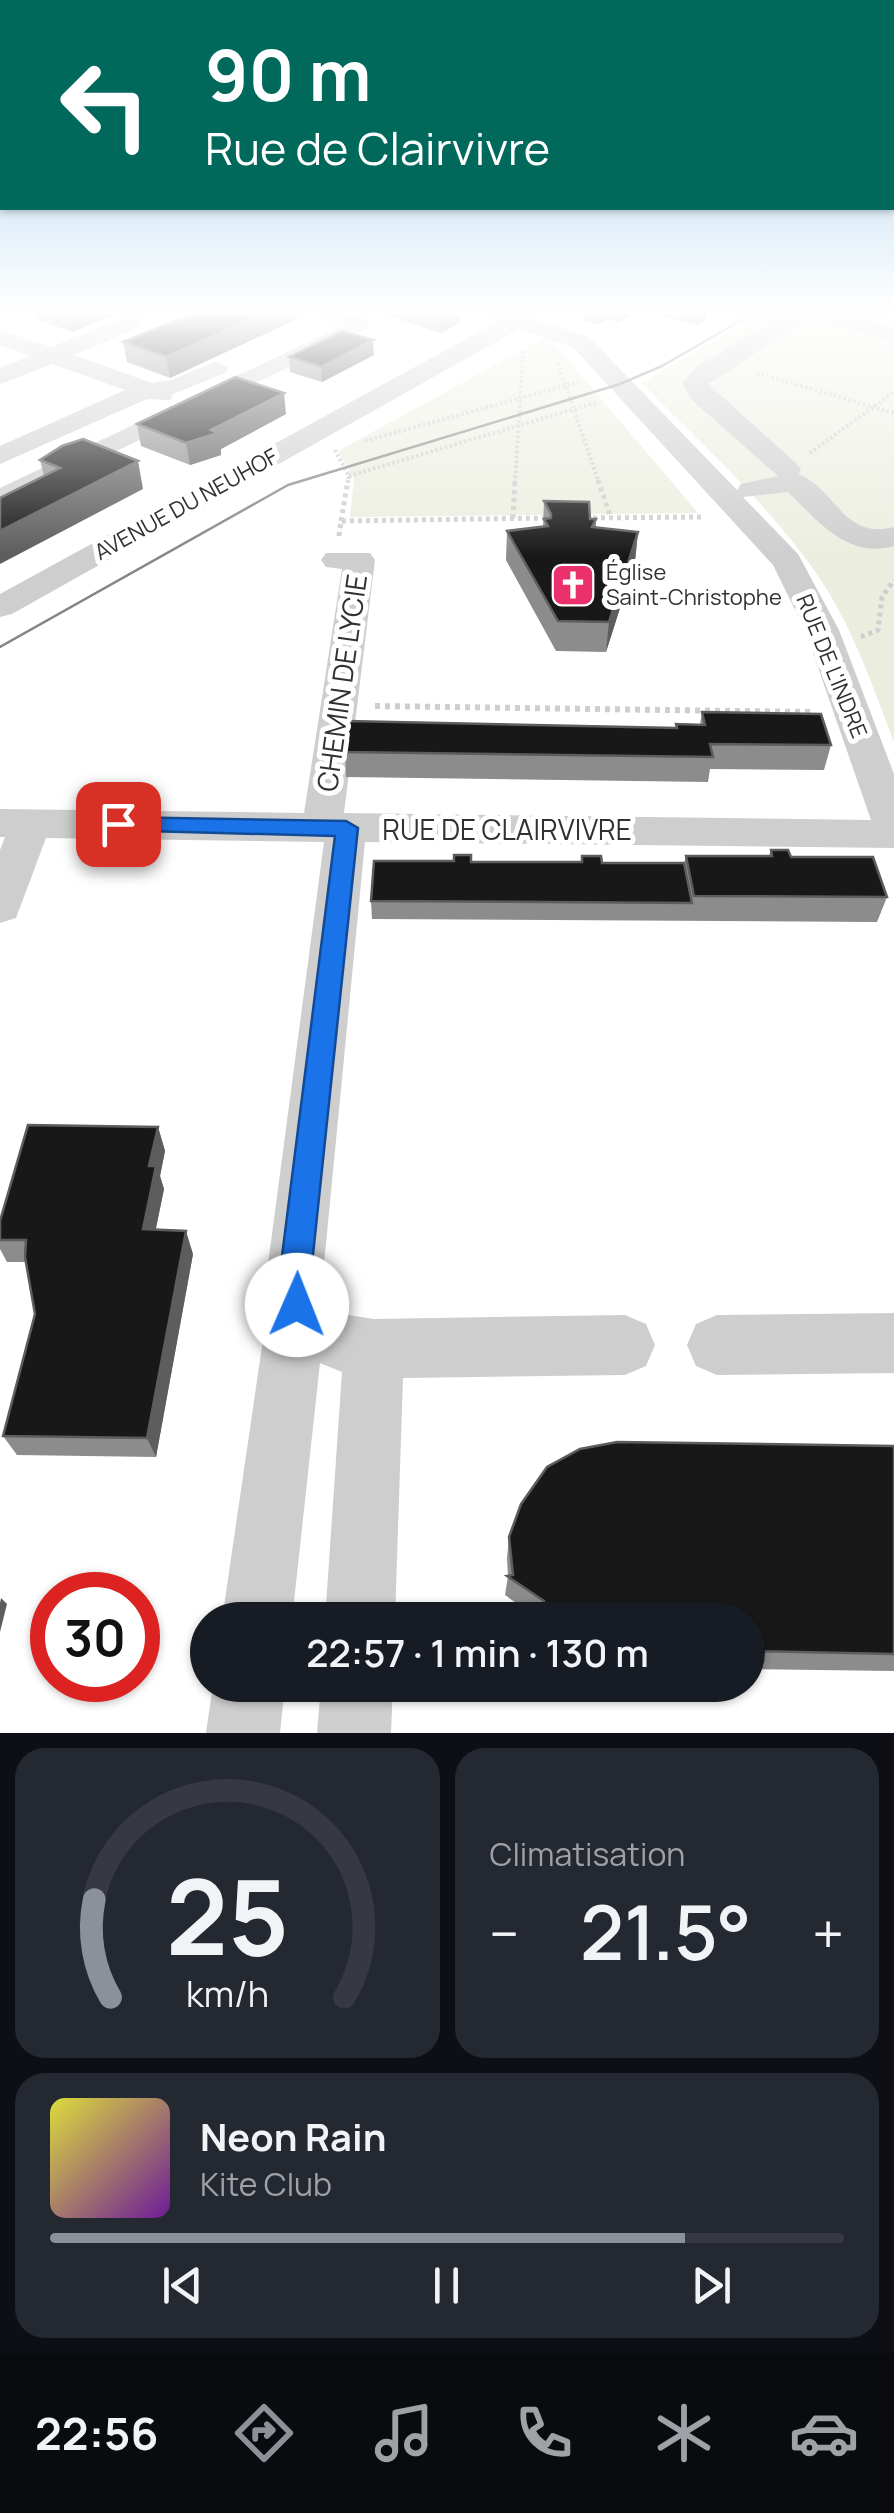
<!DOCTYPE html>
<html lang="fr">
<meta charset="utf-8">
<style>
body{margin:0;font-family:Manrope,sans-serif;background:#242831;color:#f1f3f6;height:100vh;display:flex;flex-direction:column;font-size:38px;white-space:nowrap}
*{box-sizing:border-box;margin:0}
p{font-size:32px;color:#9ea1a6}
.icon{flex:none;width:55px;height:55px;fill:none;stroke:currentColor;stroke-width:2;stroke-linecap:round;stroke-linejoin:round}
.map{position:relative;height:1733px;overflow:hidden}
.drawer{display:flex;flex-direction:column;gap:15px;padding:15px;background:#0d0f14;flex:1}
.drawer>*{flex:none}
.guide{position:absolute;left:0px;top:0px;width:895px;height:210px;box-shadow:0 2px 8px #0004;background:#00695c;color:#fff;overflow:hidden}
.speed{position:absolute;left:30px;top:1572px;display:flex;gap:20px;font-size:50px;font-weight:700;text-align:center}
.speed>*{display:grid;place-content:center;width:130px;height:130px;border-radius:50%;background:#171b24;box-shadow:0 2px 8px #0004;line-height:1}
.speed .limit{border:15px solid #d22;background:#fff;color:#111}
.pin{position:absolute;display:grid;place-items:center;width:85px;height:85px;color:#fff;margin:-42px;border-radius:20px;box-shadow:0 5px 15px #0006}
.me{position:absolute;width:110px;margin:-55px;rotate:1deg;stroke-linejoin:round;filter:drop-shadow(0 0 8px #0008)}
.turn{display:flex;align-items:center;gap:35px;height:210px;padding:0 40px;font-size:45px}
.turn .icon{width:130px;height:130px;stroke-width:2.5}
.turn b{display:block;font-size:70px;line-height:85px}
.big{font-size:75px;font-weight:600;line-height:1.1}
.drawer .widget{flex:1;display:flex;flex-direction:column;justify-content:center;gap:15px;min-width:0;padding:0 35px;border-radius:30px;background:#242831}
.drawer .dial{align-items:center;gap:0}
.dial svg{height:260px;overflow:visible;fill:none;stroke:#363941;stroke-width:7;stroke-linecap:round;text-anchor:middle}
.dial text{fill:#f1f3f6;stroke:none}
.song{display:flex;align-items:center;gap:30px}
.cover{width:120px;height:120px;border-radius:15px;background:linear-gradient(135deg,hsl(60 70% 55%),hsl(280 70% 35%))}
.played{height:10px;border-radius:5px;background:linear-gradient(90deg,#8c9099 80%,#363941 80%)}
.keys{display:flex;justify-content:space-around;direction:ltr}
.heat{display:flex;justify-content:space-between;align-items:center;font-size:55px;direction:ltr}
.drawer .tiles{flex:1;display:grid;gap:15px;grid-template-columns:1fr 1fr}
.widget:last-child{grid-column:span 2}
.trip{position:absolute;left:190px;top:1602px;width:575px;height:100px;border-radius:50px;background:#171b24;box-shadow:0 2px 8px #0004;font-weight:600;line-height:100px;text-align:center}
.dock{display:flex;height:160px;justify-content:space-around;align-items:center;background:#090b0e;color:#9ea1a6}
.dock .icon{width:70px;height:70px}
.dock .current{color:#8c9099}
.dock b{font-size:45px;color:#f1f3f6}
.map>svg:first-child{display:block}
.green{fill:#ebeedf}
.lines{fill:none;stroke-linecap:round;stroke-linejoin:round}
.path-far2{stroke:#cecece;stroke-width:4;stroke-dasharray:2.5 2.5;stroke-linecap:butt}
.path-far1{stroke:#cecece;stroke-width:5;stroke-dasharray:4 4;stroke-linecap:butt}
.path{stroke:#cecece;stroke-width:6;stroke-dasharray:5 5;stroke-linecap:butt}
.minor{fill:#cecece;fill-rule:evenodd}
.tram{stroke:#868686;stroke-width:2.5}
.wall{fill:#8c8c8c}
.shaded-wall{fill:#5d5d5d}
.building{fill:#181818;stroke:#5d5d5d;stroke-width:2.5}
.route{fill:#1a73e8;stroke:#114b97;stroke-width:2.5}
.labels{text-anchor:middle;stroke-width:10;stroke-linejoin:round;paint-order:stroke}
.far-street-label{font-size:22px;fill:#313131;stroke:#fff}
.far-poi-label{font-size:22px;fill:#313131;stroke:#fff;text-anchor:start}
.street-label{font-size:28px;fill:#313131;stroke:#fff}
</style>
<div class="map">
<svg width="894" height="1733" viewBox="0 0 894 1733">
<rect width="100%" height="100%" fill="#fff"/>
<g class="green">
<path d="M 759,314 L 894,314 L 894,742 C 873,687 854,631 822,582 C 773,508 703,446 642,383 Z"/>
<path d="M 548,336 L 698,513 L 350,517 L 354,479 L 338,451 Z"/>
</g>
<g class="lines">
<g class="path-far2">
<path d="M 558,363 L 599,483"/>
<path d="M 757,373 L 894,413"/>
<path d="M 365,441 L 579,382"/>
<path d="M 335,450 L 349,476 L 348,483"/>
<path d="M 810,453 L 894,392"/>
<path d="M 349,476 L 598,402"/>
<path d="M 515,483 L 523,351"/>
</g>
<g class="path-far1">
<path d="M 598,480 L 611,518"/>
<path d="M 513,518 L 515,480"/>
<path d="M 585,518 L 702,517"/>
<path d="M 341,521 L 348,480"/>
<path d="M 339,536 L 341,521 L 547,518"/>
<path d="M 861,637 L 878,630 L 882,597 L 894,580"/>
</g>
<path class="path" d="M 375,706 L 812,712"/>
<g class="minor">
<path d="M 124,314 L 148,314 L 134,330 L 74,355 L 152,383 L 171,380 L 216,361 L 228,368 L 225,373 L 173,394 L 170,400 L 147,399 L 0,464 L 0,446 L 125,390 L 52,364 L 0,384 L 0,368 L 30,356 L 0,345 L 0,330 L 51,347 L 118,320 Z"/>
<path d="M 318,314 L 365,317 L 369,328 L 0,508 L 0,488 L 344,325 L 321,319 Z"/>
<path d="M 484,314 L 540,314 L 536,320 L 589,337 L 737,490 L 741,484 L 778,476 L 693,401 L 682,383 L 698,366 L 784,314 L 839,314 L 894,328 L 894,342 L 807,319 L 708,384 L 797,464 L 801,470 L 798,474 C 837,489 842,540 894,527 L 894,546 C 847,559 818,521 788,492 L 743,497 L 798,554 L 839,630 L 894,774 L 894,848 L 365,842 L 324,1264 L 326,1295 L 348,1315 L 374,1319 L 625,1315 L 646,1324 L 655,1345 L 646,1366 L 625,1375 L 403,1378 L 395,1620 L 325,1620 L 342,1372 L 320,1363 L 292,1620 L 222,1620 L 268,1305 L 268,1264 L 324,842 L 46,838 L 16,918 L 0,923 L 0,850 L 5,837 L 0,837 L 0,809 L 304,813 L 342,569 L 326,567 L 321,560 L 326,553 L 370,553 L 375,560 L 344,813 L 871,820 L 805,630 L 773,565 L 573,347 L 519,329 L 12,614 L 0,617 L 0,594 L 497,322 Z"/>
<path d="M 894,1313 L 894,1373 L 717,1375 L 696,1366 L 687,1345 L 696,1324 L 717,1315 Z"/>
<path d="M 213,1685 L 285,1685 L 280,1733 L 206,1733 Z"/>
<path d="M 321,1685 L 393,1685 L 391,1733 L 317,1733 Z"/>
</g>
<path class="tram" d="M 0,647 L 288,485 L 620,384 L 662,366 L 752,314"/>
</g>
<g class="wall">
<path d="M 34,314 L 115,314 L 72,332 L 36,319 Z"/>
<path d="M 384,314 L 461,314 L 461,322 L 441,333 L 384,315 Z"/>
<path d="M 585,314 L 633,314 L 618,323 L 610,320 L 610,318 L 597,325 L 584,321 Z"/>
<path d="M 655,314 L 706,314 L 706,319 L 697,325 Z"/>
<path d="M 297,319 L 170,378 L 127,362 L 123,342 Z"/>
<path d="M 374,355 L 322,382 L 290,372 L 289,357 Z"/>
<path d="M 286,414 L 221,449 L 221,455 L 190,465 L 141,446 L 137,424 Z"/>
<path d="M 40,460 L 143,489 L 44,476 Z"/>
<path d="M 544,501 L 590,519 L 596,519 L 596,528 L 638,532 L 635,561 L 606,652 L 556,651 L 506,560 L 507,531 L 543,527 Z"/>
<path d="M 702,712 L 831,745 L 824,770 L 710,769 L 708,782 L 346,777 L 345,752 L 676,728 L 676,724 L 700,725 Z"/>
<path d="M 771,850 L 791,857 L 887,897 L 877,922 L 372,919 L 371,901 L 471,862 L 581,862 L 582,856 L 602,863 L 684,863 L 686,856 L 769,856 Z"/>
<path d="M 158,1127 L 165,1151 L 160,1176 L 164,1189 L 156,1229 L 193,1254 L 156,1457 L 17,1455 L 3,1436 L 35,1314 L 26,1262 L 7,1262 L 0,1249 L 0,1240 Z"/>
<path d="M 894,1446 L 894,1671 L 748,1669 L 748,1620 L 540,1620 L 505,1595 L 508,1576 L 507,1558 L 509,1537 Z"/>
</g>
<g class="shaded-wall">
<path d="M 68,314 L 115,314 L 72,332 Z"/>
<path d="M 263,314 L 297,314 L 297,319 L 170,378 L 166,357 Z"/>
<path d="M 451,314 L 461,314 L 461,322 L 441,333 L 441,319 Z"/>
<path d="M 605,314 L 610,314 L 610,318 L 597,325 L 598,318 Z"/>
<path d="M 622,314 L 633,314 L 618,323 L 619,315 Z"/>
<path d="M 704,314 L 706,314 L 706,319 L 697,325 L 698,317 Z"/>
<path d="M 373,340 L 374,355 L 322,382 L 321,367 Z"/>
<path d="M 284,393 L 286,414 L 221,449 L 221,455 L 190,465 L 186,443 Z"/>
<path d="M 138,461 L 143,489 L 0,564 L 0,531 Z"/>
<path d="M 638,532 L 635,561 L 606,652 L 609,622 Z"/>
<path d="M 158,1127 L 165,1151 L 160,1176 L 164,1189 L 151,1251 L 143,1229 L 149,1166 Z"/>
<path d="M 186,1231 L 193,1254 L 156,1457 L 147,1438 Z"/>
<path d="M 1,1598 L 7,1604 L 0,1632 L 0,1603 Z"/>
</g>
<g class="building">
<path d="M 191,314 L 263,314 L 166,357 L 123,342 Z"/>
<path d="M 425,314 L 451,314 L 441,319 Z"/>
<path d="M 585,314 L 605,314 L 598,318 Z"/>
<path d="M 683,314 L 704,314 L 698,317 Z"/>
<path d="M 342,331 L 373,340 L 321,367 L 289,357 Z"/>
<path d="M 235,377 L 284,393 L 211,430 L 218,433 L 186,443 L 137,424 Z"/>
<path d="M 83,439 L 138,461 L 0,531 L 0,498 L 60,468 L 40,460 L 62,446 Z"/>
<path d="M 544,501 L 589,502 L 590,519 L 596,519 L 592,527 L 638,532 L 609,622 L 558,621 L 507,531 L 548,526 L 544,519 L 551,518 L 551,514 Z"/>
<path d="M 702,712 L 821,714 L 831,745 L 710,744 L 713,757 L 345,752 L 348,721 L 677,728 L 676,724 L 705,725 Z"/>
<path d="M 771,850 L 788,850 L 791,857 L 873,857 L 887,897 L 694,896 L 686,856 L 772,856 Z"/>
<path d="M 454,855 L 471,855 L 471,862 L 582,862 L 582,856 L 601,856 L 602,863 L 684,863 L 692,903 L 371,901 L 374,861 L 454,861 Z"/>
<path d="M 28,1125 L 158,1127 L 149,1166 L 156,1166 L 143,1229 L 186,1231 L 147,1438 L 3,1436 L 35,1314 L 25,1257 L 26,1240 L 0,1240 L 0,1221 Z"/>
<path d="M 617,1442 L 894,1446 L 894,1654 L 748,1651 L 748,1620 L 545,1620 L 544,1601 L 507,1576 L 513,1575 L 509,1537 L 521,1504 L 547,1467 L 580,1449 Z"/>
</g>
<linearGradient id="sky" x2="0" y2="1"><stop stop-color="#9cc9ea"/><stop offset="0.56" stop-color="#fff"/><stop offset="1" stop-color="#fff" stop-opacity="0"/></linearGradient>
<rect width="894" height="556" fill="url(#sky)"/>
<path class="route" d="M 118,817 L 346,821 L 358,828 L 312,1264 L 312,1305 L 308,1316 L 297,1320 L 286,1316 L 281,1305 L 281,1264 L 335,836 L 110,830 L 107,824 Z"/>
<defs>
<g id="church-square" transform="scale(2.25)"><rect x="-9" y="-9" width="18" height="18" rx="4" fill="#eb316b" stroke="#fff"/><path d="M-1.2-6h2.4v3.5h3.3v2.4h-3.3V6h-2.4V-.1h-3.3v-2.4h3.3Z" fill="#fff"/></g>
</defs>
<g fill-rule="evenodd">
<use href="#church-square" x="573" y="585"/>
</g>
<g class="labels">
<g class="far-street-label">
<text transform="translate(186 504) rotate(-29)" y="8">AVENUE DU NEUHOF</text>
<text transform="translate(832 666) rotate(68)" y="8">RUE DE L'INDRE</text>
</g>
<g class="far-poi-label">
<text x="606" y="580">Église<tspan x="606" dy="25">Saint-Christophe</tspan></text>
</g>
<g class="street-label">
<text transform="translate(342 683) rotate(-82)" y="10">CHEMIN DE LYCIE</text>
<text x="507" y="840">RUE DE CLAIRVIVRE</text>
</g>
</g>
</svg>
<div class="speed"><div class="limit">30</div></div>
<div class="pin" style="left:118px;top:824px;background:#d93025"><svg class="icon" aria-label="arrive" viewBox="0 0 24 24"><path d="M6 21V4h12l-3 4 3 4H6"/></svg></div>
<svg class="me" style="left:297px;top:1305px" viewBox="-20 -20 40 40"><circle r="19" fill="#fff"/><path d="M0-13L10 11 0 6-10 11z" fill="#1a73e8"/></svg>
<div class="trip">22:57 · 1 min · 130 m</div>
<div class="guide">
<div class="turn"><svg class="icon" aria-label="left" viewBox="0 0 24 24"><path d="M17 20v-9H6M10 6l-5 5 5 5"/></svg><div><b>90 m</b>Rue de Clairvivre</div></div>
</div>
</div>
<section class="drawer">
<div class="tiles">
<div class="widget dial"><svg viewBox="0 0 100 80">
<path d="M14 69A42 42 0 1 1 86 69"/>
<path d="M14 69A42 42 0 0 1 9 39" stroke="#8c9099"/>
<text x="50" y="56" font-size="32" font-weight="700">25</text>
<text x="50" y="72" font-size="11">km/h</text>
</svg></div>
<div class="widget"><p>Climatisation</p>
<div class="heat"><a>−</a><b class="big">21.5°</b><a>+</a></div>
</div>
<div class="widget">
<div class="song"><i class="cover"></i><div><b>Neon Rain</b><p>Kite Club</p></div></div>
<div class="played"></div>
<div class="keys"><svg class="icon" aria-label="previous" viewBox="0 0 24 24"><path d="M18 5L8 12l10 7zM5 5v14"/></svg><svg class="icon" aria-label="pause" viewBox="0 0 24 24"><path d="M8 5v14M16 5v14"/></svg><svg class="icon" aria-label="next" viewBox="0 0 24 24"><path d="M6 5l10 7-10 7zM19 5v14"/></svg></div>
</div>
</div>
</section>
<nav class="dock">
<b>22:56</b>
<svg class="icon current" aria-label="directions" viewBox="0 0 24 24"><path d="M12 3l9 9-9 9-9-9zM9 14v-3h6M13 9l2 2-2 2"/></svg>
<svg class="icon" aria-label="music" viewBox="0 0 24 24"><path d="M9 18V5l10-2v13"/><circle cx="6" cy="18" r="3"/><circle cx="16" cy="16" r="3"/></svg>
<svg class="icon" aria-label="phone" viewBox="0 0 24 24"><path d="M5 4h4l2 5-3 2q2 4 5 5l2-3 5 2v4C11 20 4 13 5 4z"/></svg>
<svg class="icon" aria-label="climate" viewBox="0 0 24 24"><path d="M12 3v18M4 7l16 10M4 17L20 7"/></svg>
<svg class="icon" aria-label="car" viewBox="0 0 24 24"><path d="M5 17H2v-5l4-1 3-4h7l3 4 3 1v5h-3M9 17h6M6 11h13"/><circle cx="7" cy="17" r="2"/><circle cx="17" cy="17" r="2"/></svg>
</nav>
